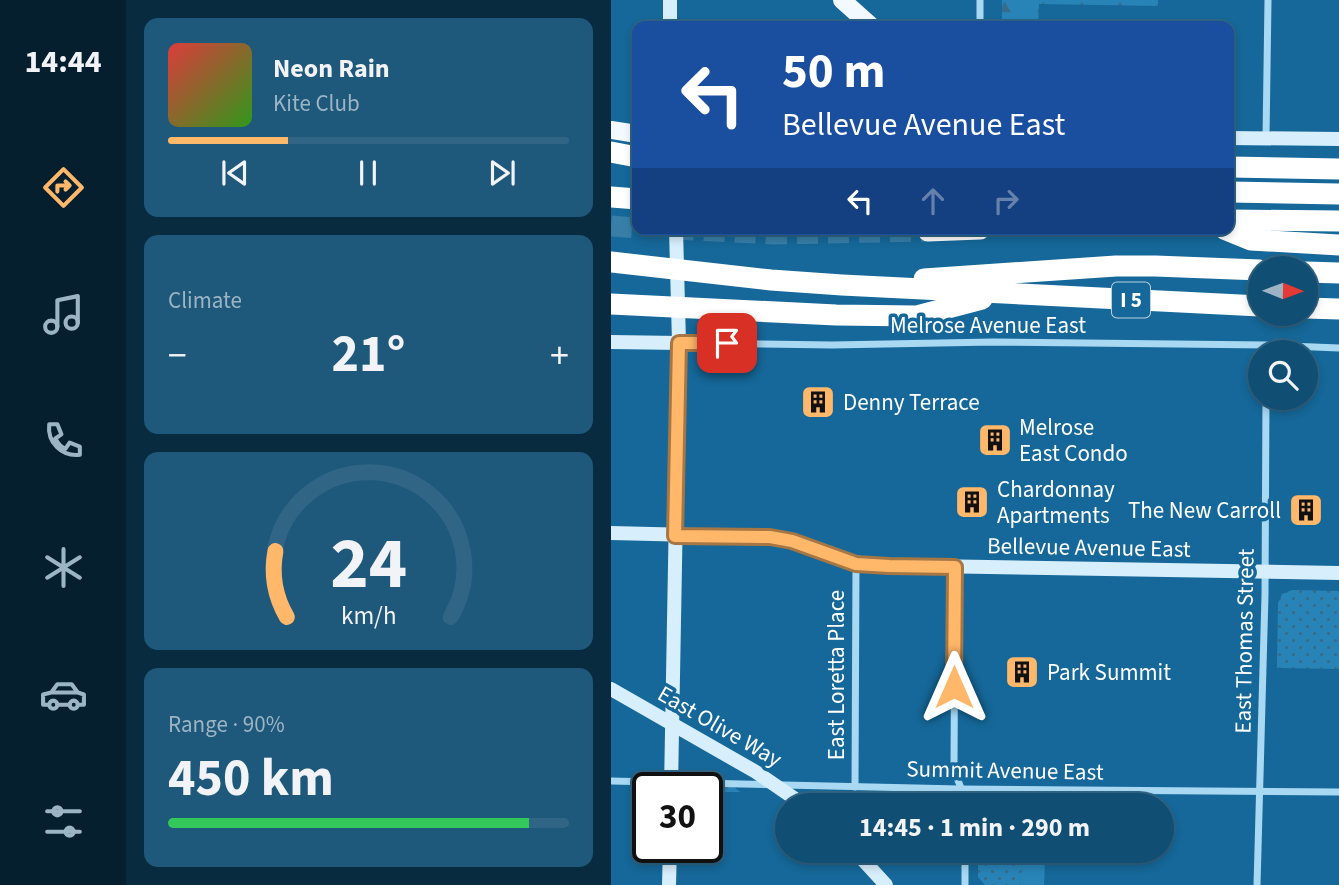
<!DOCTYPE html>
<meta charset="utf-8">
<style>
body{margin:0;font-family:"Source Sans 3",sans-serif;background:#1e587b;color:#f1f3f6;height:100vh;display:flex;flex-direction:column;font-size:26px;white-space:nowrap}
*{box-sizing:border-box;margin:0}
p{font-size:23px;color:#9cb4c4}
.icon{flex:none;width:38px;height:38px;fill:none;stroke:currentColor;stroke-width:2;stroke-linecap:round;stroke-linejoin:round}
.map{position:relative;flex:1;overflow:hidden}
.sheet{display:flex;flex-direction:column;gap:18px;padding:18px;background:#092b3f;width:485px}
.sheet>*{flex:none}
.guide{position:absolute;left:21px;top:21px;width:602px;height:214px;border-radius:14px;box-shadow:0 4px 10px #0003,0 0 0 2px #306585;background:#1a4fa0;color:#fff;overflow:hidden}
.needle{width:46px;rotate:91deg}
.fabs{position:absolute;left:637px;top:256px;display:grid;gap:14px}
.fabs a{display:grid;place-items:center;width:70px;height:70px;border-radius:50%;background:#104e73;box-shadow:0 4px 10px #0003,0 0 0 2px #306585;font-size:35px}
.speed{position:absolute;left:21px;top:772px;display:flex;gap:14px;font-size:35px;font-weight:700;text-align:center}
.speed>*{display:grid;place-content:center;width:91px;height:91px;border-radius:50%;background:#104e73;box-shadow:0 4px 10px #0003,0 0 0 2px #306585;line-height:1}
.speed .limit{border:4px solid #111;border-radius:10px;background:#fff;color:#111}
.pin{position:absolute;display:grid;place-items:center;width:60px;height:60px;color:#fff;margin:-30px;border-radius:14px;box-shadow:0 4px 10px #0006}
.me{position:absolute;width:77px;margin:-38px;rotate:0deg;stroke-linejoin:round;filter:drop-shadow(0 0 5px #0008)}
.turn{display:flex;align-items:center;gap:24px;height:147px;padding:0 35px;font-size:32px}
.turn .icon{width:91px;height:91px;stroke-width:2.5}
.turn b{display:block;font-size:49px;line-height:60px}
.lanes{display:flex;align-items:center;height:66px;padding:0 35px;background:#0003;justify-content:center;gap:35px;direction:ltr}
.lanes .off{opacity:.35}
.big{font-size:52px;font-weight:700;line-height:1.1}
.sheet .tile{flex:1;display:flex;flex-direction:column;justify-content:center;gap:10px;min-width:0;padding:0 24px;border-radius:14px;background:#1e587b}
.sheet .dial{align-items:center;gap:0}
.dial svg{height:182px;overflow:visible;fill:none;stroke:#306585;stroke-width:7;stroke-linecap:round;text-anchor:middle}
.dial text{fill:#f1f3f6;stroke:none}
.song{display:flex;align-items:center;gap:21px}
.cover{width:84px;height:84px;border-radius:10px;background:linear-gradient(135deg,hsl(0 70% 55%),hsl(110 70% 35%))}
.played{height:7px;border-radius:4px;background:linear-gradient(90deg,#ffb769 30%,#306585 30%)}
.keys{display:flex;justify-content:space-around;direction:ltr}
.heat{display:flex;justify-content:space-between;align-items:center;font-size:38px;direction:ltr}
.charge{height:10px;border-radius:5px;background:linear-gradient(90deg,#34c759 90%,#306585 0)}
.trip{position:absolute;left:164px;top:793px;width:399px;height:70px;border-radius:35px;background:#104e73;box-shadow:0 4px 10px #0003,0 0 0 2px #306585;font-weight:700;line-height:70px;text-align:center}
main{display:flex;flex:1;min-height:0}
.tabs{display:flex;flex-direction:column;width:126px;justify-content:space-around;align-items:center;background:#061f2e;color:#9cb4c4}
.tabs .icon{width:49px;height:49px}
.tabs .selected{color:#ffb769}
.tabs b{font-size:32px;color:#f1f3f6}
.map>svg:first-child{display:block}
.grass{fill:url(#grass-dots)}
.forest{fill:url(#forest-firs)}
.garden{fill:#2884b7}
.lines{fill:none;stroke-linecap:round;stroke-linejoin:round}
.highway-tunnel{stroke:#387fa8;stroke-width:21;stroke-dasharray:21 10;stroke-linecap:butt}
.street{stroke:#a8d8f2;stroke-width:7}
.secondary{stroke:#d7eefc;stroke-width:14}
.primary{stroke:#f3faff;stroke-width:18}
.highway{stroke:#fff;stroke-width:21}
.route-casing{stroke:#a67744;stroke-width:18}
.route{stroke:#ffb769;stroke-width:12}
.labels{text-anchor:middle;stroke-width:7;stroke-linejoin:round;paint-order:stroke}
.shield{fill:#156899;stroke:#b9d2e0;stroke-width:2}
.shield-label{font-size:21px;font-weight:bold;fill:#fff}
.street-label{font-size:23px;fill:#fff;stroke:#156899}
.poi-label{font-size:23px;fill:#fff;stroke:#156899;text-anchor:start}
</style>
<main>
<nav class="tabs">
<b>14:44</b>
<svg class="icon selected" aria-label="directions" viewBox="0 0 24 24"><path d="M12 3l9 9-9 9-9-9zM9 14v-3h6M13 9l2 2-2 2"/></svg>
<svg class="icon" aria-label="music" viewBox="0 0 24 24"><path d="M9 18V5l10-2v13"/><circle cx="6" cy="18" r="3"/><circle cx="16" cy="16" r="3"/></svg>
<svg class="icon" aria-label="phone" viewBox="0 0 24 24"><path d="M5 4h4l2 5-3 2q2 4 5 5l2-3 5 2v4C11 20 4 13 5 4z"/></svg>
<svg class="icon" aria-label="climate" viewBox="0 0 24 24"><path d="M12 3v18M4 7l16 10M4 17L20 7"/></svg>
<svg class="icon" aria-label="car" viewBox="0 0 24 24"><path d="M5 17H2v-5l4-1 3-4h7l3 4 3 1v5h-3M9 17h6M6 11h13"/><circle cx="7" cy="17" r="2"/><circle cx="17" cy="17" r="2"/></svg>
<svg class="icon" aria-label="filters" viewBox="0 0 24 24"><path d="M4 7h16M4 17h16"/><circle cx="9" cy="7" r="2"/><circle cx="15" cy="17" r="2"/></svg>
</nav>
<section class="sheet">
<div class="tile">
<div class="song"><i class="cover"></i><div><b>Neon Rain</b><p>Kite Club</p></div></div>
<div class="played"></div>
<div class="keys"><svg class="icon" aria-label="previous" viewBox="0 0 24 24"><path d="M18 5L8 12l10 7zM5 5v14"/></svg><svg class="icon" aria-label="pause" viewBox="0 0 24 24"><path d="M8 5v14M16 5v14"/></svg><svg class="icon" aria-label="next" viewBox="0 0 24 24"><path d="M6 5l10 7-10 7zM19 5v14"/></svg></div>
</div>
<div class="tile"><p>Climate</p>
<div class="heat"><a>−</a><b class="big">21°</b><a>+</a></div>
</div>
<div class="tile dial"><svg viewBox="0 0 100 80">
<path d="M14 69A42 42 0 1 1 86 69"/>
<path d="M14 69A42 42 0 0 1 9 40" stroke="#ffb769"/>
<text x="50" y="56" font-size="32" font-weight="700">24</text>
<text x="50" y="72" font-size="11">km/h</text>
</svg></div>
<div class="tile"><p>Range · 90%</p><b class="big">450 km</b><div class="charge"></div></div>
</section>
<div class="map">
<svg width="729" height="885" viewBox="0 0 729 885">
<defs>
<pattern id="grass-dots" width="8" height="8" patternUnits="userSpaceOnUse" patternTransform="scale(1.75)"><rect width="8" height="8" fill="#2884b7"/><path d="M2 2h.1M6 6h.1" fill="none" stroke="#386b87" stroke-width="1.8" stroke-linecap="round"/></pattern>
<pattern id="forest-firs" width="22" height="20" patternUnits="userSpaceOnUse" patternTransform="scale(1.75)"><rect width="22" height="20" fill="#2884b7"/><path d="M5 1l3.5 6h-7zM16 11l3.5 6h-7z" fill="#386b87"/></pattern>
</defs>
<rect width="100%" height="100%" fill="#156899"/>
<g class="grass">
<path d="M 681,590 L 728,591 L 728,669 L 666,668 L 667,603 L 671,594 Z"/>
<path d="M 73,770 L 96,771 L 109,775 L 129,792 L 96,792 L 96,788 L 71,788 Z"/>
<path d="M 367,851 L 434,851 L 433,885 L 374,885 L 367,877 Z"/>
</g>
<path class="forest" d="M 391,0 L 547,0 L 547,6 L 428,4 L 427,26 L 391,26 Z"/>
<path class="garden" d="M 373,851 L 434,851 L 433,885 L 415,885 L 415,882 L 409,884 L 412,862 L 388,868 L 386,863 L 372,861 Z"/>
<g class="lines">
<g class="highway-tunnel">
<path d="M 0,226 L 26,228"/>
<path d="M 62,229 L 163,234 L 317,231"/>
</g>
<g class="street">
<path d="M 369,26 L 369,0"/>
<path d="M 655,138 L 657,0"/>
<path d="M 68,343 L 221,345 L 382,342 L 655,345 L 729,348"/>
<path d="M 344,567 L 343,767 C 345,780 354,793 355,805"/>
<path d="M 0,781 L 349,789 L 729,792"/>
<path d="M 244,787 L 245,563"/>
<path d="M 354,885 L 354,850"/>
<path d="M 646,885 L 654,595 L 655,397"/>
</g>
<g class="secondary">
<path d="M 59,26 L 59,0"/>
<path d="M 618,138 L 729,139"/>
<path d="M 0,342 L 68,343"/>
<path d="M 0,533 L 159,537 L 181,541 L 235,560 L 258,565 L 729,573"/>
<path d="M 0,689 L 145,772 L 193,805"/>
<path d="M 60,788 L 68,343 L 65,229"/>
<path d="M 243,850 L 275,885"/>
<path d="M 58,885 L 59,847"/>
</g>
<g class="primary">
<path d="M 231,0 L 260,26"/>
<path d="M 0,130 L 26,134"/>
</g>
<g class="highway">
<path d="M 0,152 L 26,157"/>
<path d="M 618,167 L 729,169"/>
<path d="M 618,192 L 729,194"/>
<path d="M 0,197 L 26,199"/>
<path d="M 618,220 L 729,221"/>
<path d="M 613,229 L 640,240 L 729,245"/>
<path d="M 317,231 L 369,229"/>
<path d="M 0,262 L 160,280 L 231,285 L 649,306"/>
<path d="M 695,272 L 729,273"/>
<path d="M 313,279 L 505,266 L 544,266 L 649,270"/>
<path d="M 0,304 L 225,315 L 306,316 L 371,299"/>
<path d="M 695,308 L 729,309"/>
</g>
</g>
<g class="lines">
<g class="route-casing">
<path id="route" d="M 116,343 L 68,343 L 64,536 L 159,537 L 181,541 L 245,564 L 278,566 L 344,567 L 343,687"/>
</g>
<use href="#route" class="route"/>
</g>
<defs>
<g id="building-square" transform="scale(1.75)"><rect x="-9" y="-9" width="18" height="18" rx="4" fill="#ffb769" stroke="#156899"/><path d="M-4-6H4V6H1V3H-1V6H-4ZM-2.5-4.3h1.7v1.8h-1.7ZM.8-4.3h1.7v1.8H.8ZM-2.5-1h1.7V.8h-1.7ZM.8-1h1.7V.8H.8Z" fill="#111"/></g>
</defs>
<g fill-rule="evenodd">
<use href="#building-square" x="207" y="402"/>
<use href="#building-square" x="384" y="440"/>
<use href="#building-square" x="361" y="502"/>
<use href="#building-square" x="695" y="510"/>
<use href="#building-square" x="411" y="672"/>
</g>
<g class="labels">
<rect class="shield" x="501" y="282.5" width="38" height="35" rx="5"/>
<g class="shield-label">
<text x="520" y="307">I 5</text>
</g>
<g class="street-label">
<text x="377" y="333">Melrose Avenue East</text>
<text transform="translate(478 547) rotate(1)" y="8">Bellevue Avenue East</text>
<text transform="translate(633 641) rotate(-89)" y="8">East Thomas Street</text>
<text transform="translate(225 675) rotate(-90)" y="8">East Loretta Place</text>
<text transform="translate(109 726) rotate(30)" y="8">East Olive Way</text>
<text transform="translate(394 770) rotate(1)" y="8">Summit Avenue East</text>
</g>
<g class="poi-label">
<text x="232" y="410">Denny Terrace</text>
<text x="408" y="435">Melrose<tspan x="408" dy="26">East Condo</tspan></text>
<text x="386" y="497">Chardonnay<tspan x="386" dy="26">Apartments</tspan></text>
<text x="670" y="518" text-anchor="end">The New Carroll</text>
<text x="436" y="680">Park Summit</text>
</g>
</g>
</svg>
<div class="fabs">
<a><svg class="needle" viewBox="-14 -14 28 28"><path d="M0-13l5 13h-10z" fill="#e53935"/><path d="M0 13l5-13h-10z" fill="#9cb4c4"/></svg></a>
<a><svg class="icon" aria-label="search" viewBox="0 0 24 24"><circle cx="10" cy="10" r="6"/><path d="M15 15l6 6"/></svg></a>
</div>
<div class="speed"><div class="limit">30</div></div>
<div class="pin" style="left:116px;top:343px;background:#d93025"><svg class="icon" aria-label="arrive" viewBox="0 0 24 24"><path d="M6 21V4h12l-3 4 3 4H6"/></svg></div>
<svg class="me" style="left:343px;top:687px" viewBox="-20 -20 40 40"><path d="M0-17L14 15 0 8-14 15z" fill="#ffb769" stroke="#fff" stroke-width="4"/></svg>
<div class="trip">14:45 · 1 min · 290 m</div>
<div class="guide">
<div class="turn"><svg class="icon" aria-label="left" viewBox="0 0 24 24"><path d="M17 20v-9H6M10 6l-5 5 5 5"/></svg><div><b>50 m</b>Bellevue Avenue East</div></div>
<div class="lanes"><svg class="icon" aria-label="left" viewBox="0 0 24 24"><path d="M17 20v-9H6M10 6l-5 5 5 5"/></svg><svg class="icon off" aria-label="ahead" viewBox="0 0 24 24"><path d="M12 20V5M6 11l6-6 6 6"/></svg><svg class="icon off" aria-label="right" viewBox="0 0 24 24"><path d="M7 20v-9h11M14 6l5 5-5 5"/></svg></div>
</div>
</div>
</main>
